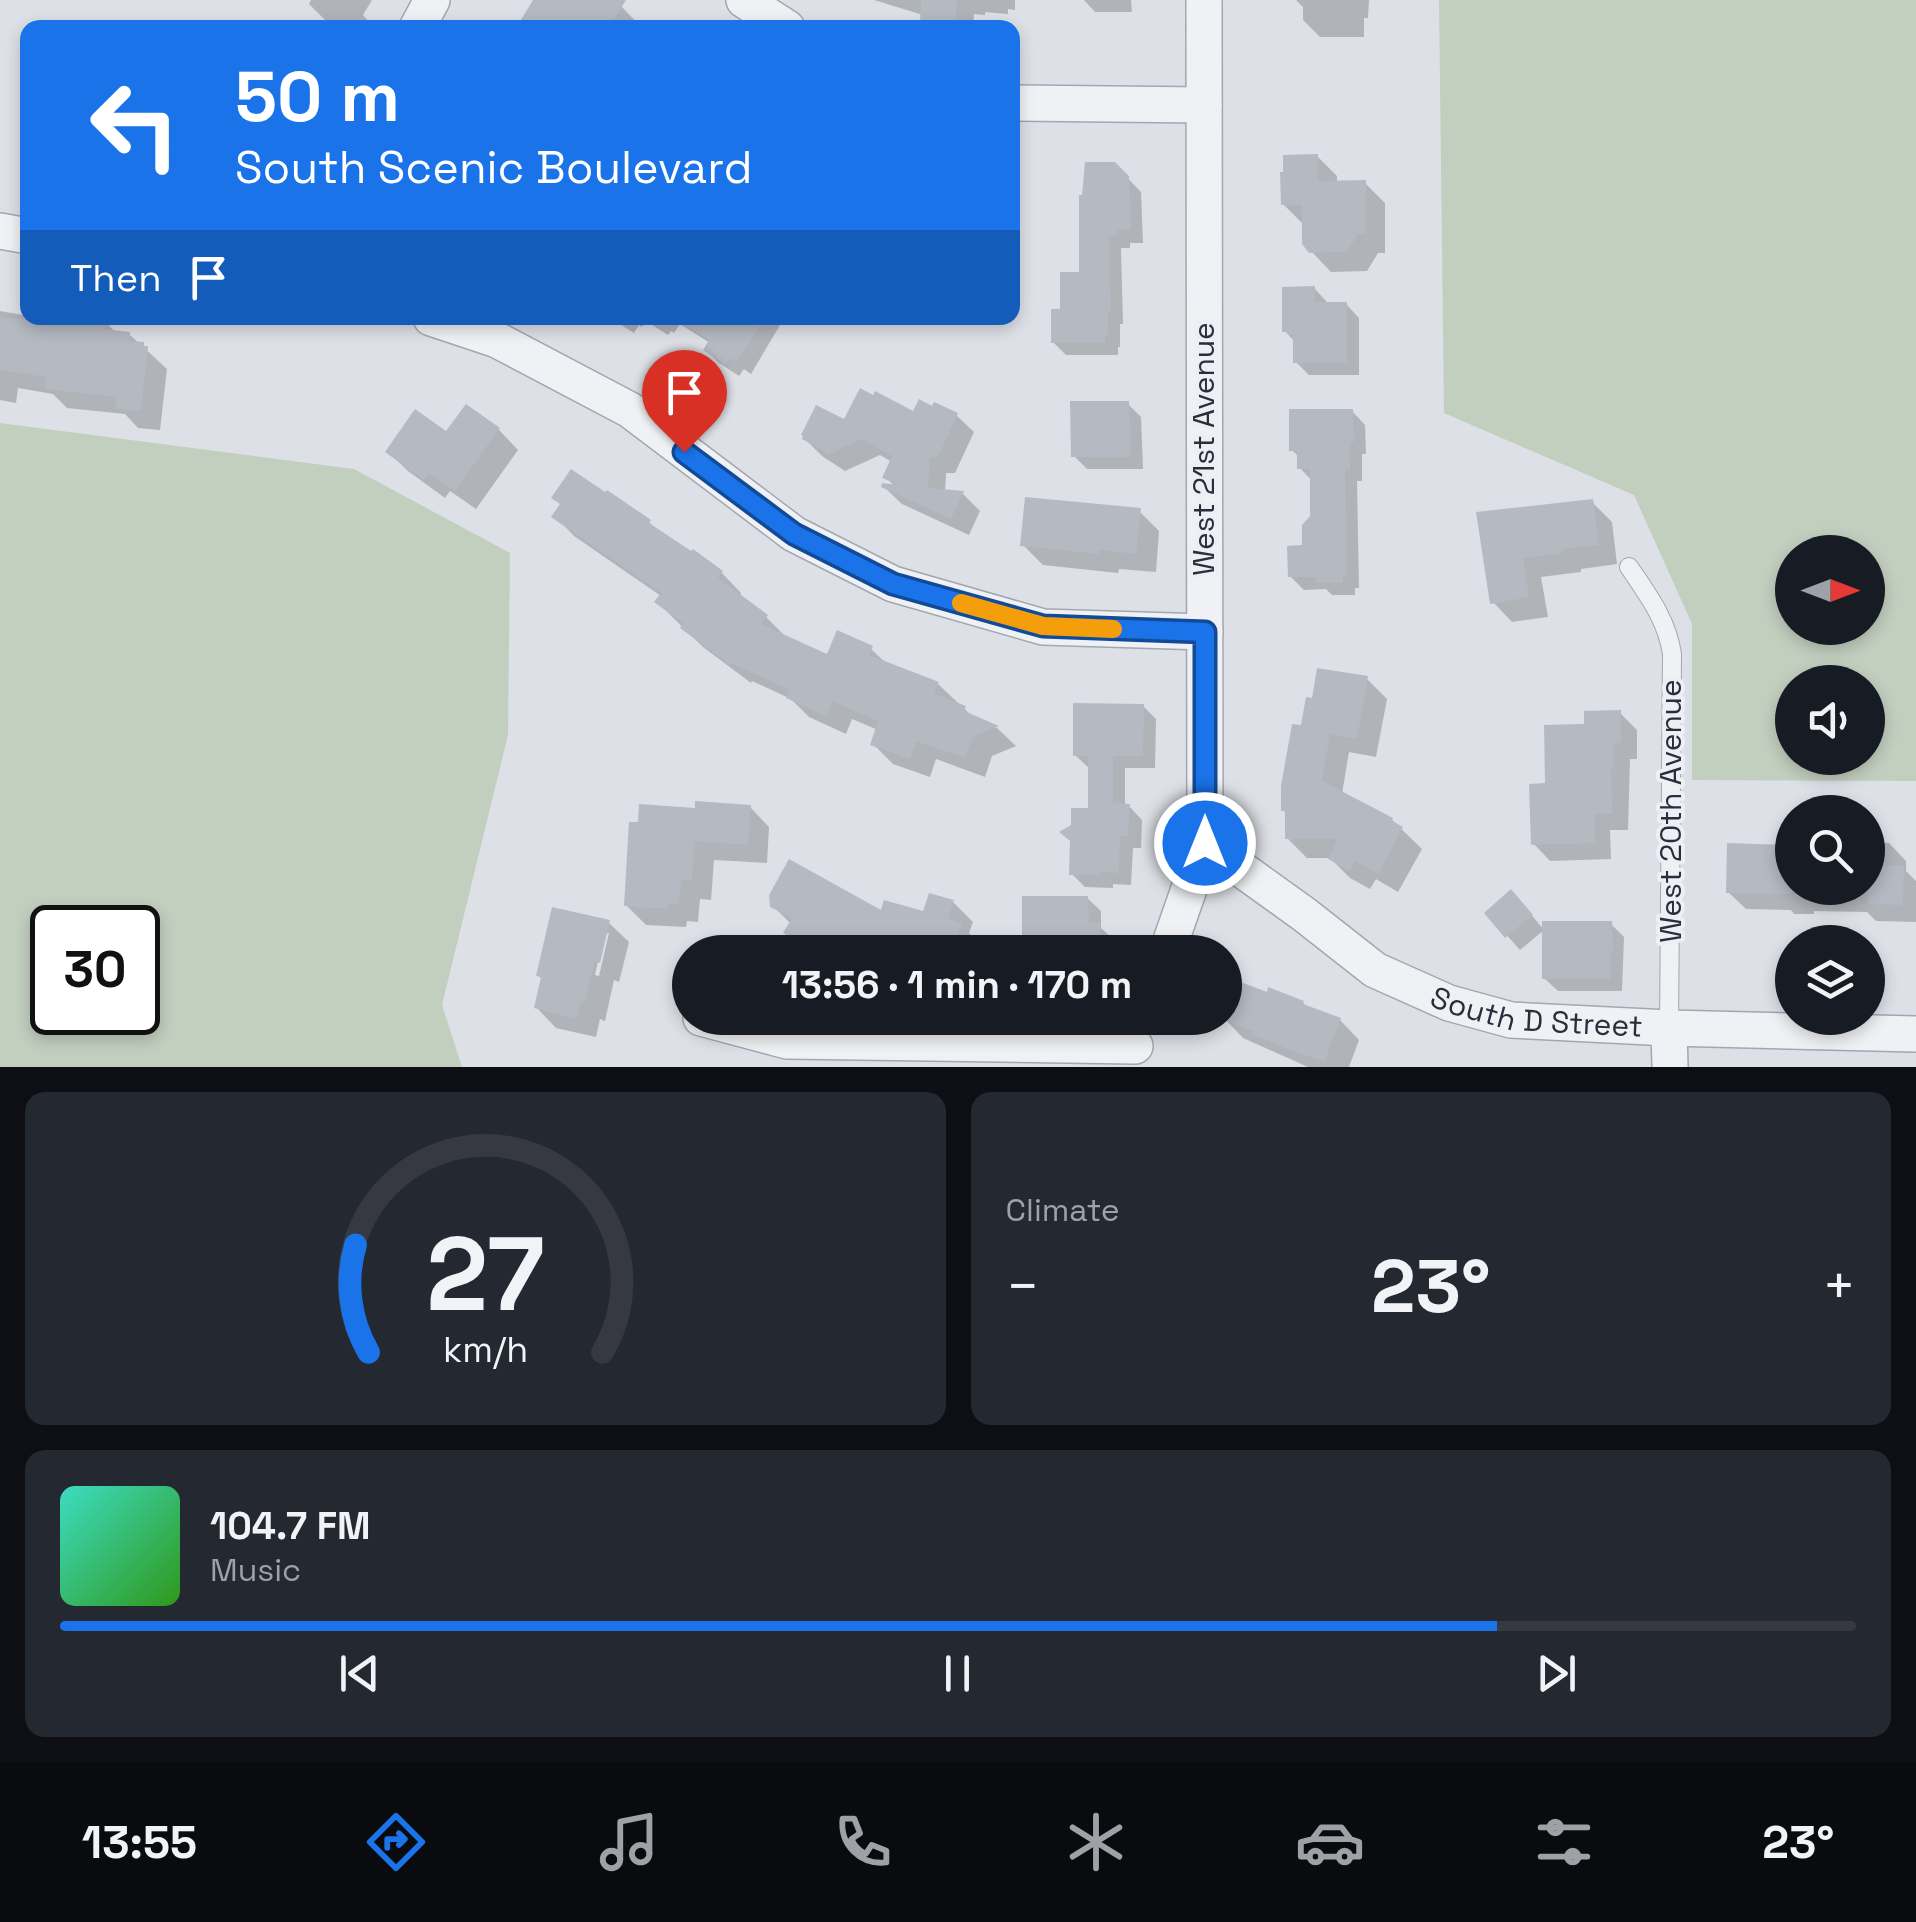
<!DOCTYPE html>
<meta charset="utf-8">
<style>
body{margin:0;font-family:"Space Grotesk",sans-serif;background:#242831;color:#f1f3f6;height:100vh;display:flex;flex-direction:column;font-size:38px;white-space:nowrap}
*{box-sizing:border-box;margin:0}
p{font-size:32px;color:#9ea1a6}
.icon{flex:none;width:55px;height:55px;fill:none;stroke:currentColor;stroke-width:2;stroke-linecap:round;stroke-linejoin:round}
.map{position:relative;height:1067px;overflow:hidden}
.details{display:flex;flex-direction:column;gap:25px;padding:25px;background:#0d0f14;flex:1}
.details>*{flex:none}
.top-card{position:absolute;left:20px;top:20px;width:1000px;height:305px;border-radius:20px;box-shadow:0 5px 15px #0003;background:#1a73e8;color:#fff;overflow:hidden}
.needle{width:65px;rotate:90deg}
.buttons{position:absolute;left:1775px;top:535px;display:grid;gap:20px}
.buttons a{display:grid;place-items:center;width:110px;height:110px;border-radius:50%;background:#171b24;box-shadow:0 5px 15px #0003;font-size:50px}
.speed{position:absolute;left:30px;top:905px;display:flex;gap:20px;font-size:50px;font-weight:700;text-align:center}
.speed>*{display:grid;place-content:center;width:130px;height:130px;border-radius:50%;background:#171b24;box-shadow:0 5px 15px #0003;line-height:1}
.speed .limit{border:5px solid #111;border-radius:15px;background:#fff;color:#111}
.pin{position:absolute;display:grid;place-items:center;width:85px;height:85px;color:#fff;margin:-102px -42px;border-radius:50% 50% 50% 0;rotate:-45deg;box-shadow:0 0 10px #0007}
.pin .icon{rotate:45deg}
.me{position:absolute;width:110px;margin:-55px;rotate:0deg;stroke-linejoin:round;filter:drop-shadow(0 0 8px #0008)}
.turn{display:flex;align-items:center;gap:35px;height:210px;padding:0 50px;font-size:45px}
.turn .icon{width:130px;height:130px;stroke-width:2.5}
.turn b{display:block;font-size:70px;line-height:85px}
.then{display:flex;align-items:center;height:95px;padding:0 50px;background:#0003;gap:20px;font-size:38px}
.big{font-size:75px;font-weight:800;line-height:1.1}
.details .card{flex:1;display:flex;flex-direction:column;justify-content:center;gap:15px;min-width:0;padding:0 35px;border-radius:20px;background:#242831}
.details .dial{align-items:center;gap:0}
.dial svg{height:260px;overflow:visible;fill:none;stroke:#363941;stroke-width:7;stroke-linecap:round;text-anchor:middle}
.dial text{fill:#f1f3f6;stroke:none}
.song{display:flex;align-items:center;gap:30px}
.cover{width:120px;height:120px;border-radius:15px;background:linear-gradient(135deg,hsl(170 70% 55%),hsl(110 70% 35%))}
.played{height:10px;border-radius:5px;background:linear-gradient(90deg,#1a73e8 80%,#363941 80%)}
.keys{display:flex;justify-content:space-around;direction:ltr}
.heat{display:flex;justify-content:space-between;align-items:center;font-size:55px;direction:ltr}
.details .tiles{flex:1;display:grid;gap:25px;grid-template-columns:1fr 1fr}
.card:last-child{grid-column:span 2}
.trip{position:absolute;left:672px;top:935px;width:570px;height:100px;border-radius:50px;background:#171b24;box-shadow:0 5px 15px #0003;font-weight:800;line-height:100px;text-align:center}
.tabs{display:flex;height:160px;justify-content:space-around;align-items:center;background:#090b0e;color:#9ea1a6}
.tabs .icon{width:70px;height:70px}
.tabs .active{color:#1a73e8}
.tabs b{font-size:45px;color:#f1f3f6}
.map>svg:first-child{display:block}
.green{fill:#c2cfbf;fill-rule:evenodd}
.shadow{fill:#0003;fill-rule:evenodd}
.building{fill:#b5b9c2}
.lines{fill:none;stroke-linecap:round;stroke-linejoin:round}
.lane-casing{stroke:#a3a7af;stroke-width:20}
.street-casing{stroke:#a3a7af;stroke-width:38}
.lane{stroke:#f0f1f4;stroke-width:18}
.street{stroke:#f0f1f4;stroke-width:35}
.route-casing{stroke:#114b97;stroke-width:25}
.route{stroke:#1a73e8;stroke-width:18}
.slow{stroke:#f59e0b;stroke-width:18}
.labels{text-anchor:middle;stroke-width:8;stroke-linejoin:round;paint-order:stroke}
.street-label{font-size:30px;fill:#282e3b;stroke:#edeff4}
</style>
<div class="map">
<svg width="1916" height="1067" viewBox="0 0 1916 1067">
<rect width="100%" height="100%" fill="#dde0e6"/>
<g class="green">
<path d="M 1439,0 L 1916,0 L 1916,781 L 1692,780 L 1692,624 L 1634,495 L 1444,413 ZM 1792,552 L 1868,552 L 1868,628 L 1792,628 ZM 1792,682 L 1868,682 L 1868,758 L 1792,758 Z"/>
<path d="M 0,423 L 354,469 L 510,553 L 508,735 L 442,1005 L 462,1067 L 0,1067 ZM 52,928 L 138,928 L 138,1012 L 52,1012 Z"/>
</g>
<g class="shadow">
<path d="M 311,0 L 372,0 L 363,15 L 371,24 L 369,28 L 336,28 L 326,21 L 309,4 Z"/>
<path d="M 536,0 L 611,0 L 622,7 L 641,27 L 519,28 Z"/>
<path d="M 874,0 L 1015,0 L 1015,10 L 1008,9 L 1008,14 L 985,12 L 985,15 L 974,14 L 973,28 L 927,28 L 922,22 L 923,15 Z"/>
<path d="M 1084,0 L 1131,0 L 1132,12 L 1095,12 Z"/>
<path d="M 1296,0 L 1369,0 L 1368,18 L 1364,18 L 1364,37 L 1320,37 L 1303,20 L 1303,7 Z"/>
<path d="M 1317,156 L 1337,176 L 1337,183 L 1365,183 L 1385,203 L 1385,253 L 1378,253 L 1367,271 L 1331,272 L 1311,251 L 1304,225 L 1283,204 Z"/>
<path d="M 1114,164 L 1141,192 L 1143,243 L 1130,243 L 1130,248 L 1121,248 L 1123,324 L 1120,324 L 1120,347 L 1118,347 L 1118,355 L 1066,355 L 1053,342 L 1063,311 L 1081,274 Z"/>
<path d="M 1314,288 L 1327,302 L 1327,305 L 1346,304 L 1359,318 L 1359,375 L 1309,375 L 1296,362 L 1296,343 L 1285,331 Z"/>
<path d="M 0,311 L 28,316 L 28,318 L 105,321 L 116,333 L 129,334 L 167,369 L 160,430 L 138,428 L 125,414 L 67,408 L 53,394 L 18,388 L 16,403 L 0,400 Z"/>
<path d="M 610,318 L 772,318 L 780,325 L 751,374 L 744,369 L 739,376 L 719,363 L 706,350 L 710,343 L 680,324 L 674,333 L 671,331 L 668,335 L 646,321 L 642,327 L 639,325 L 634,333 Z"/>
<path d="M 1128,404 L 1141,417 L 1143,469 L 1087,469 L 1074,456 Z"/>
<path d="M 467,408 L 499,430 L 518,450 L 476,509 L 450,491 L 445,498 L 408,471 L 388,452 L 447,435 Z"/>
<path d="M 1352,411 L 1365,425 L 1366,454 L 1362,454 L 1362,481 L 1357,481 L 1359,588 L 1355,588 L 1355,595 L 1332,595 L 1326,589 L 1304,590 L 1290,576 L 1305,548 L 1313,517 L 1313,482 L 1300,468 L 1300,458 L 1292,450 Z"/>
<path d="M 914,414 L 956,415 L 974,432 L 955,473 L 946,473 L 945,492 L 963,494 L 980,511 L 969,535 L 902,504 L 884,487 L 896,487 L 885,477 L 892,462 L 880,455 L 845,471 L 822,456 L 805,439 L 845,422 Z"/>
<path d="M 1592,502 L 1612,522 L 1617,564 L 1581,569 L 1581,572 L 1541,577 L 1548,617 L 1512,622 L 1493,602 L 1479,514 Z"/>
<path d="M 1139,511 L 1159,531 L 1156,572 L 1119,569 L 1118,573 L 1043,565 L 1023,545 Z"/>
<path d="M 555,516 L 649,522 L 660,533 L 692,555 L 694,552 L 722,573 L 741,593 L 739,597 L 766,617 L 786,637 L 828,658 L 871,649 L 888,665 L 938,684 L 974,718 L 997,728 L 1016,746 L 992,756 L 985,777 L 936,759 L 930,777 L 893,764 L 873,744 L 878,730 L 852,719 L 846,734 L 809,717 L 791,699 L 752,681 L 751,683 L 703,647 L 657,602 L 661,596 L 574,536 Z"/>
<path d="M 1367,679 L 1387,699 L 1376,757 L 1349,752 L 1342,794 L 1392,820 L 1422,849 L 1398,892 L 1376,879 L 1370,889 L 1350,878 L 1330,858 L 1307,858 L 1287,838 L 1288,814 L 1283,810 L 1303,728 Z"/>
<path d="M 1143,706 L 1156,719 L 1155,768 L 1125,768 L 1125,806 L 1129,806 L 1142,820 L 1141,848 L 1133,848 L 1131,885 L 1113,884 L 1113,888 L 1085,887 L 1072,874 L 1090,811 L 1089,768 L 1075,755 Z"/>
<path d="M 1620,713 L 1637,730 L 1637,759 L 1630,759 L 1628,830 L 1610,830 L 1611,859 L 1550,861 L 1534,844 L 1547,786 L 1587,727 Z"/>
<path d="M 750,807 L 769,827 L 767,863 L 714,860 L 711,900 L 700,899 L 698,922 L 687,921 L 686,927 L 646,925 L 626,905 L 697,810 Z"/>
<path d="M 1868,842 L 1889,843 L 1906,861 L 1906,871 L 1916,881 L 1916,922 L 1876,921 L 1867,912 L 1814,911 L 1814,914 L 1794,914 L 1791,910 L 1746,909 L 1728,892 L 1729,846 L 1792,847 L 1792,888 L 1868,888 Z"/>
<path d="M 1087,898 L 1101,911 L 1101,928 L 1112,938 L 1112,952 L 1025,951 Z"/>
<path d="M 953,902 L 973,922 L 969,933 L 980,945 L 978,952 L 806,952 L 786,933 L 791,924 L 772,905 L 882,914 L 924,914 Z"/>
<path d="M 1524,906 L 1544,930 L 1520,950 L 1487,913 Z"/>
<path d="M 609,923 L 629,942 L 619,982 L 614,980 L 605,1021 L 600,1019 L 596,1037 L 556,1028 L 537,1008 L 543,980 L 539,976 ZM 604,933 L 609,933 L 599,976 L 595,975 Z"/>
<path d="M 1611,924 L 1624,937 L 1622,991 L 1558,991 L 1544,978 Z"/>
<path d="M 1303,1003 L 1309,1008 L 1340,1020 L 1359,1040 L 1349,1067 L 1308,1067 L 1243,1038 L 1224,1018 L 1225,1014 Z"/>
</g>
<g class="building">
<path d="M 533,0 L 626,0 L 609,28 L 516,28 Z"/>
<path d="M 921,0 L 957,0 L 955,24 L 920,23 Z"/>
<path d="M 1318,154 L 1318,181 L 1366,180 L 1366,234 L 1358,234 L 1347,252 L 1309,253 L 1302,244 L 1302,205 L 1281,205 L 1280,172 L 1283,172 L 1283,155 Z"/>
<path d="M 1085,162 L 1115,162 L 1129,176 L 1131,230 L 1117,230 L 1117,236 L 1109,236 L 1111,312 L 1108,312 L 1108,335 L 1105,335 L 1105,343 L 1051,343 L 1051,309 L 1060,309 L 1060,272 L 1079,272 L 1079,195 L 1082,195 Z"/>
<path d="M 1315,286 L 1315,302 L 1347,302 L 1347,363 L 1293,363 L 1293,335 L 1289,335 L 1289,332 L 1282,332 L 1282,287 Z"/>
<path d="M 0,318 L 106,319 L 105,329 L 130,332 L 129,341 L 144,342 L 144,346 L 148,346 L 141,411 L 116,409 L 117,397 L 45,389 L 46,377 L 0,370 Z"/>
<path d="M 674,318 L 764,318 L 737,362 L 730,358 L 725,365 L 703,350 L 709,340 Z"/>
<path d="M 860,388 L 873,395 L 875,391 L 913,411 L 919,399 L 932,406 L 934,402 L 958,413 L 938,457 L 930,457 L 928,488 L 964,491 L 951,519 L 881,487 L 882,483 L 899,485 L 882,478 L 892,456 L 861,439 L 830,454 L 825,454 L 826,452 L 802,439 L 803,436 L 801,435 L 816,405 L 844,419 Z"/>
<path d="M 1070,401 L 1129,401 L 1131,457 L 1071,457 Z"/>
<path d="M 466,404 L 500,428 L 455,491 L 429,473 L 424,480 L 385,452 L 415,409 L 446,431 Z"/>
<path d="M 1289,409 L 1353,409 L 1354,442 L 1350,442 L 1350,469 L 1345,469 L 1347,576 L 1343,576 L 1343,583 L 1316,583 L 1316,577 L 1288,577 L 1287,546 L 1302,545 L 1302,525 L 1310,516 L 1310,469 L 1297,469 L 1297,451 L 1289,451 Z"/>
<path d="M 571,469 L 605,492 L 607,490 L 651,520 L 649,523 L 691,551 L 693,549 L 723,571 L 718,578 L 768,615 L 761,624 L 827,654 L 837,630 L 873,646 L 869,655 L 939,682 L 934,694 L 966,706 L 964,711 L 999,726 L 973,736 L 965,758 L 916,741 L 910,759 L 870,745 L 878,721 L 832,701 L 826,716 L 786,698 L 790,690 L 731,663 L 730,665 L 680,628 L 683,623 L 654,602 L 661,593 L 551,517 L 560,504 L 551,498 Z"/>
<path d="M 1025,497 L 1141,508 L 1136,554 L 1100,550 L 1099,554 L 1020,546 Z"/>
<path d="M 1593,499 L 1599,545 L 1562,549 L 1563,553 L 1523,558 L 1529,597 L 1490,604 L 1476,512 Z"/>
<path d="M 1317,668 L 1368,676 L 1357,739 L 1330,734 L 1322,781 L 1393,818 L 1392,821 L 1403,827 L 1378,874 L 1355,861 L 1350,871 L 1328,859 L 1338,839 L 1285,839 L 1285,811 L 1281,811 L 1281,786 L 1292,724 L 1301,725 L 1306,697 L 1312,698 Z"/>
<path d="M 1073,703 L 1144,704 L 1143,756 L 1113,756 L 1113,803 L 1130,804 L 1128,836 L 1120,836 L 1119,873 L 1100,872 L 1100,875 L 1069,875 L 1070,841 L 1059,832 L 1071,825 L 1071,808 L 1088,808 L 1088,756 L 1073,756 Z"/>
<path d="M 1621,710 L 1621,743 L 1614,743 L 1614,769 L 1611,769 L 1612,814 L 1595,814 L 1595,843 L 1531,845 L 1529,784 L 1545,783 L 1544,725 L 1584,724 L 1584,711 Z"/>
<path d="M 695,801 L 751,805 L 748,845 L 695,841 L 692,881 L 681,880 L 679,904 L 668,903 L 667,909 L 624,906 L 629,822 L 638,822 L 639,804 L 695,808 Z"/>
<path d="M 1727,843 L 1792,845 L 1792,894 L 1726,893 Z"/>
<path d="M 789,859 L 881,910 L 884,900 L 923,911 L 929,893 L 954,900 L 948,919 L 962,923 L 953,952 L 869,952 L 834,942 L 828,952 L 818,952 L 783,933 L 792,918 L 770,907 L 769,895 Z"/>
<path d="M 1868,865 L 1904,866 L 1903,905 L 1868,904 Z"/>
<path d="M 1511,889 L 1533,915 L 1505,938 L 1484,913 Z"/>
<path d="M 1022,896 L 1088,896 L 1089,923 L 1100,923 L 1100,952 L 1022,952 Z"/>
<path d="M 552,907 L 610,920 L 600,963 L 595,962 L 585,1002 L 581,1001 L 577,1019 L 534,1008 L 541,977 L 536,976 Z"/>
<path d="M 1542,921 L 1612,921 L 1613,951 L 1610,951 L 1610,979 L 1542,979 Z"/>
<path d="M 1235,980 L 1267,992 L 1268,987 L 1304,1001 L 1303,1004 L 1341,1018 L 1324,1062 L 1285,1048 L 1252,1034 L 1253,1031 L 1221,1019 L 1225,1018 L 1225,1007 Z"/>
</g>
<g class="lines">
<g class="lane-casing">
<path id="lane" d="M 1629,567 C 1648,595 1667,620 1672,654 L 1669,1028"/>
</g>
<g class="street-casing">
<g id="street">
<path d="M 744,0 L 787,28"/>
<path d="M 417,28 L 432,0"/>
<path d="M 1012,103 L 1204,105"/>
<path d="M 0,231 L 28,236"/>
<path d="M 431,318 L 497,340 L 630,410 L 794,534 L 893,584 L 1043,627 L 1205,632"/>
<path id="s1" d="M 1205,843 L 1305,915 L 1375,970 L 1449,1003 L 1511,1020 L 1669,1028 L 1916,1034"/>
<path d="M 1167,952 L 1205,843 L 1204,0"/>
<path d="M 701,1018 L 787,1041 L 1135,1046"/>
<path d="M 1669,1028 L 1670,1067"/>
</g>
</g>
<use href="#lane" class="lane"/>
<use href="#street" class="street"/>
</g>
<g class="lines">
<g class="route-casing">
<path id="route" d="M 684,452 L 794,534 L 893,584 L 1043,626 L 1205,632 L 1205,843"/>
</g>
<use href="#route" class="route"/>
<path class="slow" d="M 961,603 L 1043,626 L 1113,629"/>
</g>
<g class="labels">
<g class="street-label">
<text transform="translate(1204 449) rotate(-90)" y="10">West 21st Avenue</text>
<text transform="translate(1671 811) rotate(-90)" y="10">West 20th Avenue</text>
<text dy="10" stroke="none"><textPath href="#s1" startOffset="382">South D Street</textPath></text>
</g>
</g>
</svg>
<div class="buttons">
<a><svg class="needle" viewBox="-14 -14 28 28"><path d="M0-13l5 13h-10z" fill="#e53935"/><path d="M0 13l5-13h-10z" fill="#9ea1a6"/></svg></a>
<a><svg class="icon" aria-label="sound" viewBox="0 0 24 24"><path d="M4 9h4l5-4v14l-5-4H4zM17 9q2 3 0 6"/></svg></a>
<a><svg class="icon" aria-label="search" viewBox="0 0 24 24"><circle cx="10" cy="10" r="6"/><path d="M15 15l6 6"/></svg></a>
<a><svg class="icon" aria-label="layers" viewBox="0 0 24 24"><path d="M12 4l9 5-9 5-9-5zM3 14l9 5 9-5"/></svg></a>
</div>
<div class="speed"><div class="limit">30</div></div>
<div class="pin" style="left:684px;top:452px;background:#d93025"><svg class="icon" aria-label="arrive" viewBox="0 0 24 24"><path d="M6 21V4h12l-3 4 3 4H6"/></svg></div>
<svg class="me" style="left:1205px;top:843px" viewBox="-20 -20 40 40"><circle r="17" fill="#1a73e8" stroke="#fff" stroke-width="3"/><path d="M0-11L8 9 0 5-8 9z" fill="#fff"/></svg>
<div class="trip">13:56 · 1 min · 170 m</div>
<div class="top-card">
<div class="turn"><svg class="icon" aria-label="left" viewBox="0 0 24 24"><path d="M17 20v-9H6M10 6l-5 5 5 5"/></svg><div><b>50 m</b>South Scenic Boulevard</div></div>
<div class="then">Then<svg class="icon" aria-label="arrive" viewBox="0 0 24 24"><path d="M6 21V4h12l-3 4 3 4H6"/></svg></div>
</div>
</div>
<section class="details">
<div class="tiles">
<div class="card dial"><svg viewBox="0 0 100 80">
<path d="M14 69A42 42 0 1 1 86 69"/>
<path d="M14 69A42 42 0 0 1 10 36" stroke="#1a73e8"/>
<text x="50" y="56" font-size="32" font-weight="700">27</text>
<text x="50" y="72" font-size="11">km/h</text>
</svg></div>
<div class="card"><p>Climate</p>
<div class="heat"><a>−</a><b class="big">23°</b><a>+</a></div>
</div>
<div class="card">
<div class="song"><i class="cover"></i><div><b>104.7 FM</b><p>Music</p></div></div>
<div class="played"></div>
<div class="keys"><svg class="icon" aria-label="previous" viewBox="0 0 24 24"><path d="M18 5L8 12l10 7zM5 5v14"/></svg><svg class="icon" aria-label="pause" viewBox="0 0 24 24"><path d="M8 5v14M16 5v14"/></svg><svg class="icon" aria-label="next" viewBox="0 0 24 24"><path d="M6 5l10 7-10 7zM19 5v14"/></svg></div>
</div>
</div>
</section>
<nav class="tabs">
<b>13:55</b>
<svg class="icon active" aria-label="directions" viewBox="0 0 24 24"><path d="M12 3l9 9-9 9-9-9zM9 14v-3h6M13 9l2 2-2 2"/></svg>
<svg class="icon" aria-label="music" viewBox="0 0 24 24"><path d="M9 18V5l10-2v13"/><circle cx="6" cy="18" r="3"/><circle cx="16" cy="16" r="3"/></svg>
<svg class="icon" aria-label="phone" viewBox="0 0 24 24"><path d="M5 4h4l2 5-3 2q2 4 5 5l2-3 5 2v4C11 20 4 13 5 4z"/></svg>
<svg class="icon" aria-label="climate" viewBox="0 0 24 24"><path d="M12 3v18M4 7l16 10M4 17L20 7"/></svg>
<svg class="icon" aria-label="car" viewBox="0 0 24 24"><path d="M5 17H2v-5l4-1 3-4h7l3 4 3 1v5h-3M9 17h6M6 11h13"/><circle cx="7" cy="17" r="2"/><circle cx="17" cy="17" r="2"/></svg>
<svg class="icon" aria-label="filters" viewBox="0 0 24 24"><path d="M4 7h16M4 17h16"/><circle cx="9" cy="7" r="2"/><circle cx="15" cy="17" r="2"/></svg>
<b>23°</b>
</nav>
